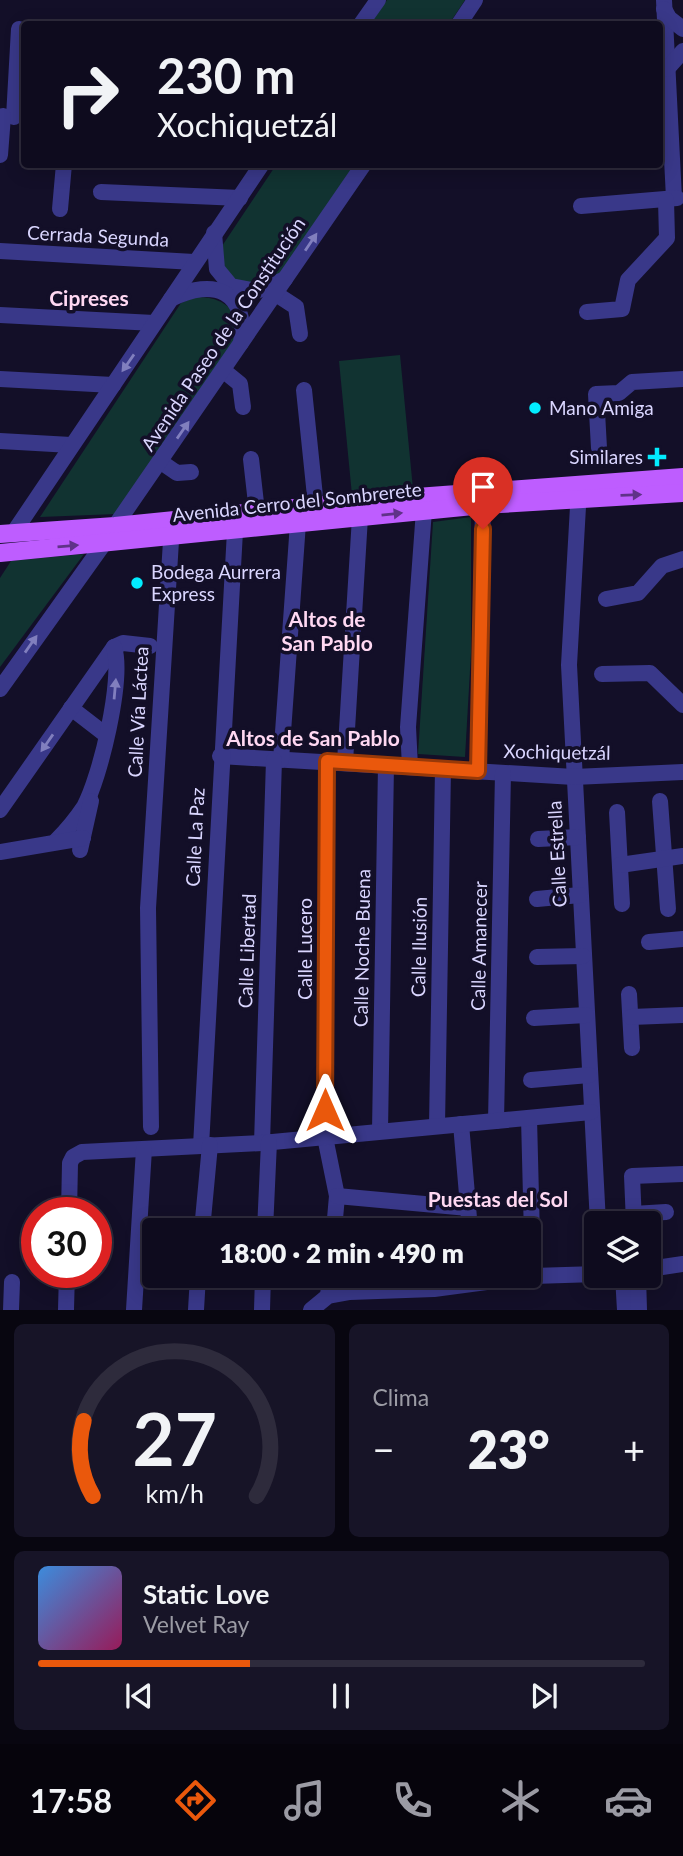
<!DOCTYPE html>
<html lang="es">
<meta charset="utf-8">
<style>
body{margin:0;font-family:Lato,sans-serif;background:#171427;color:#f1f3f6;height:100vh;display:flex;flex-direction:column;font-size:26px;white-space:nowrap}
*{box-sizing:border-box;margin:0}
p{font-size:23px;color:#9b9ba4}
.icon{flex:none;width:38px;height:38px;fill:none;stroke:currentColor;stroke-width:2;stroke-linecap:round;stroke-linejoin:round}
.map{position:relative;height:1310px;overflow:hidden}
.drawer{display:flex;flex-direction:column;gap:14px;padding:14px;background:#080610;flex:1}
.drawer>*{flex:none}
.top-card{position:absolute;left:21px;top:21px;width:642px;height:147px;border-radius:7px;box-shadow:0 4px 18px #0003,0 0 0 2px #2e2b3c;background:#0e0b1e;color:#f1f3f6;overflow:hidden}
.controls{position:absolute;left:584px;top:1211px;display:grid;gap:14px}
.controls a{display:grid;place-items:center;width:77px;height:77px;border-radius:7px;background:#0e0b1e;box-shadow:0 4px 18px #0003,0 0 0 2px #2e2b3c;font-size:35px}
.speed{position:absolute;left:21px;top:1197px;display:flex;gap:14px;font-size:35px;font-weight:700;text-align:center}
.speed>*{display:grid;place-content:center;width:91px;height:91px;border-radius:50%;background:#0e0b1e;box-shadow:0 4px 18px #0003,0 0 0 2px #2e2b3c;line-height:1}
.speed .limit{border:10px solid #d22;background:#fff;color:#111}
.pin{position:absolute;display:grid;place-items:center;width:60px;height:60px;color:#fff;margin:-72px -30px;border-radius:50% 50% 50% 0;rotate:-45deg;box-shadow:0 0 7px #0007}
.pin .icon{rotate:45deg}
.me{position:absolute;width:77px;margin:-38px;rotate:0deg;stroke-linejoin:round;filter:drop-shadow(0 0 5px #0008)}
.turn{display:flex;align-items:center;gap:24px;height:147px;padding:0 21px;font-size:32px}
.turn .icon{width:91px;height:91px;stroke-width:2.5}
.turn b{display:block;font-size:49px;line-height:60px}
.big{font-size:52px;font-weight:800;line-height:1.1}
.drawer .card{flex:1;display:flex;flex-direction:column;justify-content:center;gap:10px;min-width:0;padding:0 24px;border-radius:10px;background:#171427}
.drawer .dial{align-items:center;gap:0}
.dial svg{height:182px;overflow:visible;fill:none;stroke:#2e2b3c;stroke-width:7;stroke-linecap:round;text-anchor:middle}
.dial text{fill:#f1f3f6;stroke:none}
.song{display:flex;align-items:center;gap:21px}
.cover{width:84px;height:84px;border-radius:10px;background:linear-gradient(135deg,hsl(210 70% 55%),hsl(330 70% 35%))}
.played{height:7px;border-radius:4px;background:linear-gradient(90deg,#ea580c 35%,#2e2b3c 35%)}
.keys{display:flex;justify-content:space-around;direction:ltr}
.heat{display:flex;justify-content:space-between;align-items:center;font-size:38px;direction:ltr}
.drawer .tiles{flex:1;display:grid;gap:14px;grid-template-columns:1fr 1fr}
.card:last-child{grid-column:span 2}
.trip{position:absolute;left:142px;top:1218px;width:399px;height:70px;border-radius:7px;background:#0e0b1e;box-shadow:0 4px 18px #0003,0 0 0 2px #2e2b3c;font-weight:800;line-height:70px;text-align:center}
.dock{display:flex;height:112px;justify-content:space-around;align-items:center;background:#06040c;color:#9b9ba4}
.dock .icon{width:49px;height:49px}
.dock .active{color:#ea580c}
.dock b{font-size:32px;color:#f1f3f6}
.map>svg:first-child{display:block}
.green{fill:#113331}
.lines{fill:none;stroke-linecap:round;stroke-linejoin:round}
.minor{stroke:#393889;stroke-width:16}
.major{stroke:#be5dff;stroke-width:18}
.oneway{fill:#817fbe}
.oneway2{fill:#603289}
.route-casing{stroke:#983908;stroke-width:18}
.route{stroke:#ea580c;stroke-width:12}
.poi-dot{fill:#02ecff;stroke:#130f28;stroke-width:2.5}
.labels{text-anchor:middle;stroke-width:7;stroke-linejoin:round;paint-order:stroke}
.street-label{font-size:19px;fill:#dad6ff;stroke:#130f28}
.poi-label{font-size:19px;fill:#dad6ff;stroke:#130f28;text-anchor:start}
.neighbourhood-label{font-size:21px;font-weight:bold;fill:#ffd8f2;stroke:#130f28}
</style>
<div class="map">
<svg width="683" height="1310" viewBox="0 0 683 1310">
<rect width="100%" height="100%" fill="#130f28"/>
<g class="green">
<path d="M 387,0 L 465,0 L 449,24 L 370,24 Z"/>
<path d="M 276,165 L 355,165 L 284,272 L 274,280 L 246,286 L 225,275 L 222,246 Z"/>
<path d="M 196,297 C 214,297 225,301 237,316 L 236,342 L 117,514 L 40,517 L 181,303 Z"/>
<path d="M 400,355 L 413,489 L 352,495 L 339,361 Z"/>
<path d="M 471,517 L 471,653 L 465,757 L 418,754 L 433,522 Z"/>
<path d="M 84,554 L 0,667 L 0,578 L 11,561 Z"/>
</g>
<g class="lines">
<g class="minor">
<path d="M 664,0 L 674,198"/>
<path d="M 664,9 L 669,18 L 683,29"/>
<path d="M 361,24 L 378,0"/>
<path d="M 459,24 L 475,0"/>
<path d="M 667,69 L 683,51"/>
<path d="M 14,117 L 19,29"/>
<path d="M 0,155 L 3,116"/>
<path d="M 101,192 L 240,198"/>
<path d="M 581,206 L 677,198"/>
<path d="M 60,209 L 64,164"/>
<path d="M 214,233 L 217,269 L 231,286 L 257,291 L 285,279"/>
<path d="M 0,251 L 194,262"/>
<path d="M 276,294 L 296,307 L 300,334"/>
<path d="M 171,299 C 214,277 248,291 241,343"/>
<path d="M 587,312 L 622,309 L 628,280 L 667,238 L 666,200"/>
<path d="M 0,315 L 154,323"/>
<path d="M 224,371 L 240,384 L 243,407"/>
<path d="M 0,379 L 113,385"/>
<path d="M 304,390 L 316,506"/>
<path d="M 0,441 L 71,445"/>
<path d="M 599,448 L 596,394 L 619,393 L 632,382 L 683,379"/>
<path d="M 251,459 L 257,512"/>
<path d="M 161,462 L 177,473 L 191,472"/>
<path d="M 579,489 L 569,665 L 598,1223"/>
<path d="M 115,526 L 364,164"/>
<path d="M 14,532 L 262,164"/>
<path d="M 606,599 L 638,593 L 662,566 L 683,559"/>
<path d="M 602,674 L 650,673 L 683,705"/>
<path d="M 0,689 L 105,542"/>
<path d="M 71,708 L 106,735"/>
<path d="M 220,756 L 574,777 L 683,772"/>
<path d="M 281,760 L 298,523"/>
<path d="M 327,761 L 325,1137 L 337,1196 L 334,1230"/>
<path d="M 345,762 L 360,517"/>
<path d="M 410,767 L 408,727 L 424,510"/>
<path d="M 478,771 L 483,505"/>
<path d="M 660,801 L 668,909"/>
<path d="M 0,810 L 114,647 L 123,643 L 150,646"/>
<path d="M 617,812 L 622,904"/>
<path d="M 538,839 L 578,837"/>
<path d="M 56,841 C 66,831 76,819 84,807 C 100,778 124,679 114,647"/>
<path d="M 80,850 L 91,801"/>
<path d="M 0,852 L 83,838"/>
<path d="M 620,865 L 683,856"/>
<path d="M 537,899 L 580,895"/>
<path d="M 649,942 L 683,939"/>
<path d="M 537,957 L 583,956"/>
<path d="M 629,994 L 632,1048"/>
<path d="M 631,1017 L 683,1015"/>
<path d="M 534,1018 L 586,1015"/>
<path d="M 531,1080 L 589,1075"/>
<path d="M 529,1118 L 533,1276"/>
<path d="M 496,1121 L 503,773"/>
<path d="M 461,1124 L 470,1230"/>
<path d="M 437,1126 L 443,769"/>
<path d="M 151,1127 L 148,908 L 172,525"/>
<path d="M 380,1131 L 386,765"/>
<path d="M 262,1143 L 274,760"/>
<path d="M 201,1146 L 235,531"/>
<path d="M 337,1196 L 468,1208"/>
<path d="M 69,1213 L 70,1163 L 73,1157 L 82,1152 L 262,1143 L 591,1112"/>
<path d="M 633,1214 L 666,1212"/>
<path d="M 634,1223 L 632,1176 L 683,1174"/>
<path d="M 202,1230 L 210,1145"/>
<path d="M 265,1230 L 269,1142"/>
<path d="M 649,1269 L 683,1264"/>
<path d="M 623,1276 L 625,1310"/>
<path d="M 638,1276 L 639,1310"/>
<path d="M 328,1296 L 330,1276"/>
<path d="M 11,1310 L 12,1282"/>
<path d="M 66,1310 L 67,1272"/>
<path d="M 134,1310 L 144,1149"/>
<path d="M 196,1310 L 198,1276"/>
<path d="M 262,1310 L 263,1276"/>
<path d="M 311,1310 L 328,1296 L 350,1292 L 434,1289 L 533,1276 L 597,1274"/>
</g>
<g class="major">
<path d="M 0,534 L 115,526 L 363,501 L 683,477"/>
<path d="M 0,553 L 483,505 L 683,493"/>
</g>
</g>
<defs><path id="oneway-solid" d="M-6-.8H1V-3.2L6.5 0L1 3.2V.8H-6Z" transform="scale(1.75)"/></defs>
<g class="oneway">
<use href="#oneway-solid" transform="translate(311 242) rotate(-56)"/>
<use href="#oneway-solid" transform="translate(128 363) rotate(125)"/>
<use href="#oneway-solid" transform="translate(183 430) rotate(-55)"/>
<use href="#oneway-solid" transform="translate(31 644) rotate(-55)"/>
<use href="#oneway-solid" transform="translate(115 689) rotate(-85)"/>
<use href="#oneway-solid" transform="translate(47 743) rotate(125)"/>
</g>
<g class="oneway2">
<use href="#oneway-solid" transform="translate(631 495) rotate(-2)"/>
<use href="#oneway-solid" transform="translate(392 514) rotate(-6)"/>
<use href="#oneway-solid" transform="translate(68 546) rotate(-5)"/>
</g>
<g class="lines">
<g class="route-casing">
<path id="route" d="M 325,1110 L 327,761 L 478,771 L 483,529"/>
</g>
<use href="#route" class="route"/>
</g>
<g class="poi-dot">
<circle cx="535" cy="408" r="7"/>
<path d="M653.5 446.5h7v7h7v7h-7v7h-7v-7h-7v-7h7z"/>
<circle cx="137" cy="583" r="7"/>
</g>
<g class="labels">
<g class="street-label">
<text transform="translate(98 236) rotate(3)" y="7">Cerrada Segunda</text>
<text transform="translate(223 334) rotate(-56)" y="7">Avenida Paseo de la Constitución</text>
<text transform="translate(297 502) rotate(-6)" y="7">Avenida Cerro del Sombrerete</text>
<text transform="translate(138 712) rotate(-87)" y="7">Calle Vía Láctea</text>
<text transform="translate(557 752) rotate(1)" y="7">Xochiquetzál</text>
<text transform="translate(195 837) rotate(-87)" y="7">Calle La Paz</text>
<text transform="translate(557 854) rotate(-93)" y="7">Calle Estrella</text>
<text transform="translate(479 946) rotate(-89)" y="7">Calle Amanecer</text>
<text transform="translate(419 947) rotate(-89)" y="7">Calle Ilusión</text>
<text transform="translate(362 948) rotate(-89)" y="7">Calle Noche Buena</text>
<text transform="translate(305 949) rotate(-90)" y="7">Calle Lucero</text>
<text transform="translate(247 951) rotate(-88)" y="7">Calle Libertad</text>
</g>
<g class="poi-label">
<text x="549" y="415">Mano Amiga</text>
<text x="643" y="464" text-anchor="end">Similares</text>
<text x="151" y="579">Bodega Aurrera<tspan x="151" dy="22">Express</tspan></text>
</g>
<g class="neighbourhood-label">
<text x="89" y="306">Cipreses</text>
<text x="327" y="627">Altos de<tspan x="327" dy="24">San Pablo</tspan></text>
<text x="313" y="746">Altos de San Pablo</text>
<text x="498" y="1207">Puestas del Sol</text>
</g>
</g>
</svg>
<div class="controls">
<a><svg class="icon" aria-label="layers" viewBox="0 0 24 24"><path d="M12 4l9 5-9 5-9-5zM3 14l9 5 9-5"/></svg></a>
</div>
<div class="speed"><div class="limit">30</div></div>
<div class="pin" style="left:483px;top:529px;background:#d93025"><svg class="icon" aria-label="arrive" viewBox="0 0 24 24"><path d="M6 21V4h12l-3 4 3 4H6"/></svg></div>
<svg class="me" style="left:325px;top:1110px" viewBox="-20 -20 40 40"><path d="M0-17L14 15 0 8-14 15z" fill="#ea580c" stroke="#fff" stroke-width="4"/></svg>
<div class="trip">18:00 · 2 min · 490 m</div>
<div class="top-card">
<div class="turn"><svg class="icon" aria-label="right" viewBox="0 0 24 24"><path d="M7 20v-9h11M14 6l5 5-5 5"/></svg><div><b>230 m</b>Xochiquetzál</div></div>
</div>
</div>
<section class="drawer">
<div class="tiles">
<div class="card dial"><svg viewBox="0 0 100 80">
<path d="M14 69A42 42 0 1 1 86 69"/>
<path d="M14 69A42 42 0 0 1 10 36" stroke="#ea580c"/>
<text x="50" y="56" font-size="32" font-weight="700">27</text>
<text x="50" y="72" font-size="11">km/h</text>
</svg></div>
<div class="card"><p>Clima</p>
<div class="heat"><a>−</a><b class="big">23°</b><a>+</a></div>
</div>
<div class="card">
<div class="song"><i class="cover"></i><div><b>Static Love</b><p>Velvet Ray</p></div></div>
<div class="played"></div>
<div class="keys"><svg class="icon" aria-label="previous" viewBox="0 0 24 24"><path d="M18 5L8 12l10 7zM5 5v14"/></svg><svg class="icon" aria-label="pause" viewBox="0 0 24 24"><path d="M8 5v14M16 5v14"/></svg><svg class="icon" aria-label="next" viewBox="0 0 24 24"><path d="M6 5l10 7-10 7zM19 5v14"/></svg></div>
</div>
</div>
</section>
<nav class="dock">
<b>17:58</b>
<svg class="icon active" aria-label="directions" viewBox="0 0 24 24"><path d="M12 3l9 9-9 9-9-9zM9 14v-3h6M13 9l2 2-2 2"/></svg>
<svg class="icon" aria-label="music" viewBox="0 0 24 24"><path d="M9 18V5l10-2v13"/><circle cx="6" cy="18" r="3"/><circle cx="16" cy="16" r="3"/></svg>
<svg class="icon" aria-label="phone" viewBox="0 0 24 24"><path d="M5 4h4l2 5-3 2q2 4 5 5l2-3 5 2v4C11 20 4 13 5 4z"/></svg>
<svg class="icon" aria-label="climate" viewBox="0 0 24 24"><path d="M12 3v18M4 7l16 10M4 17L20 7"/></svg>
<svg class="icon" aria-label="car" viewBox="0 0 24 24"><path d="M5 17H2v-5l4-1 3-4h7l3 4 3 1v5h-3M9 17h6M6 11h13"/><circle cx="7" cy="17" r="2"/><circle cx="17" cy="17" r="2"/></svg>
</nav>
